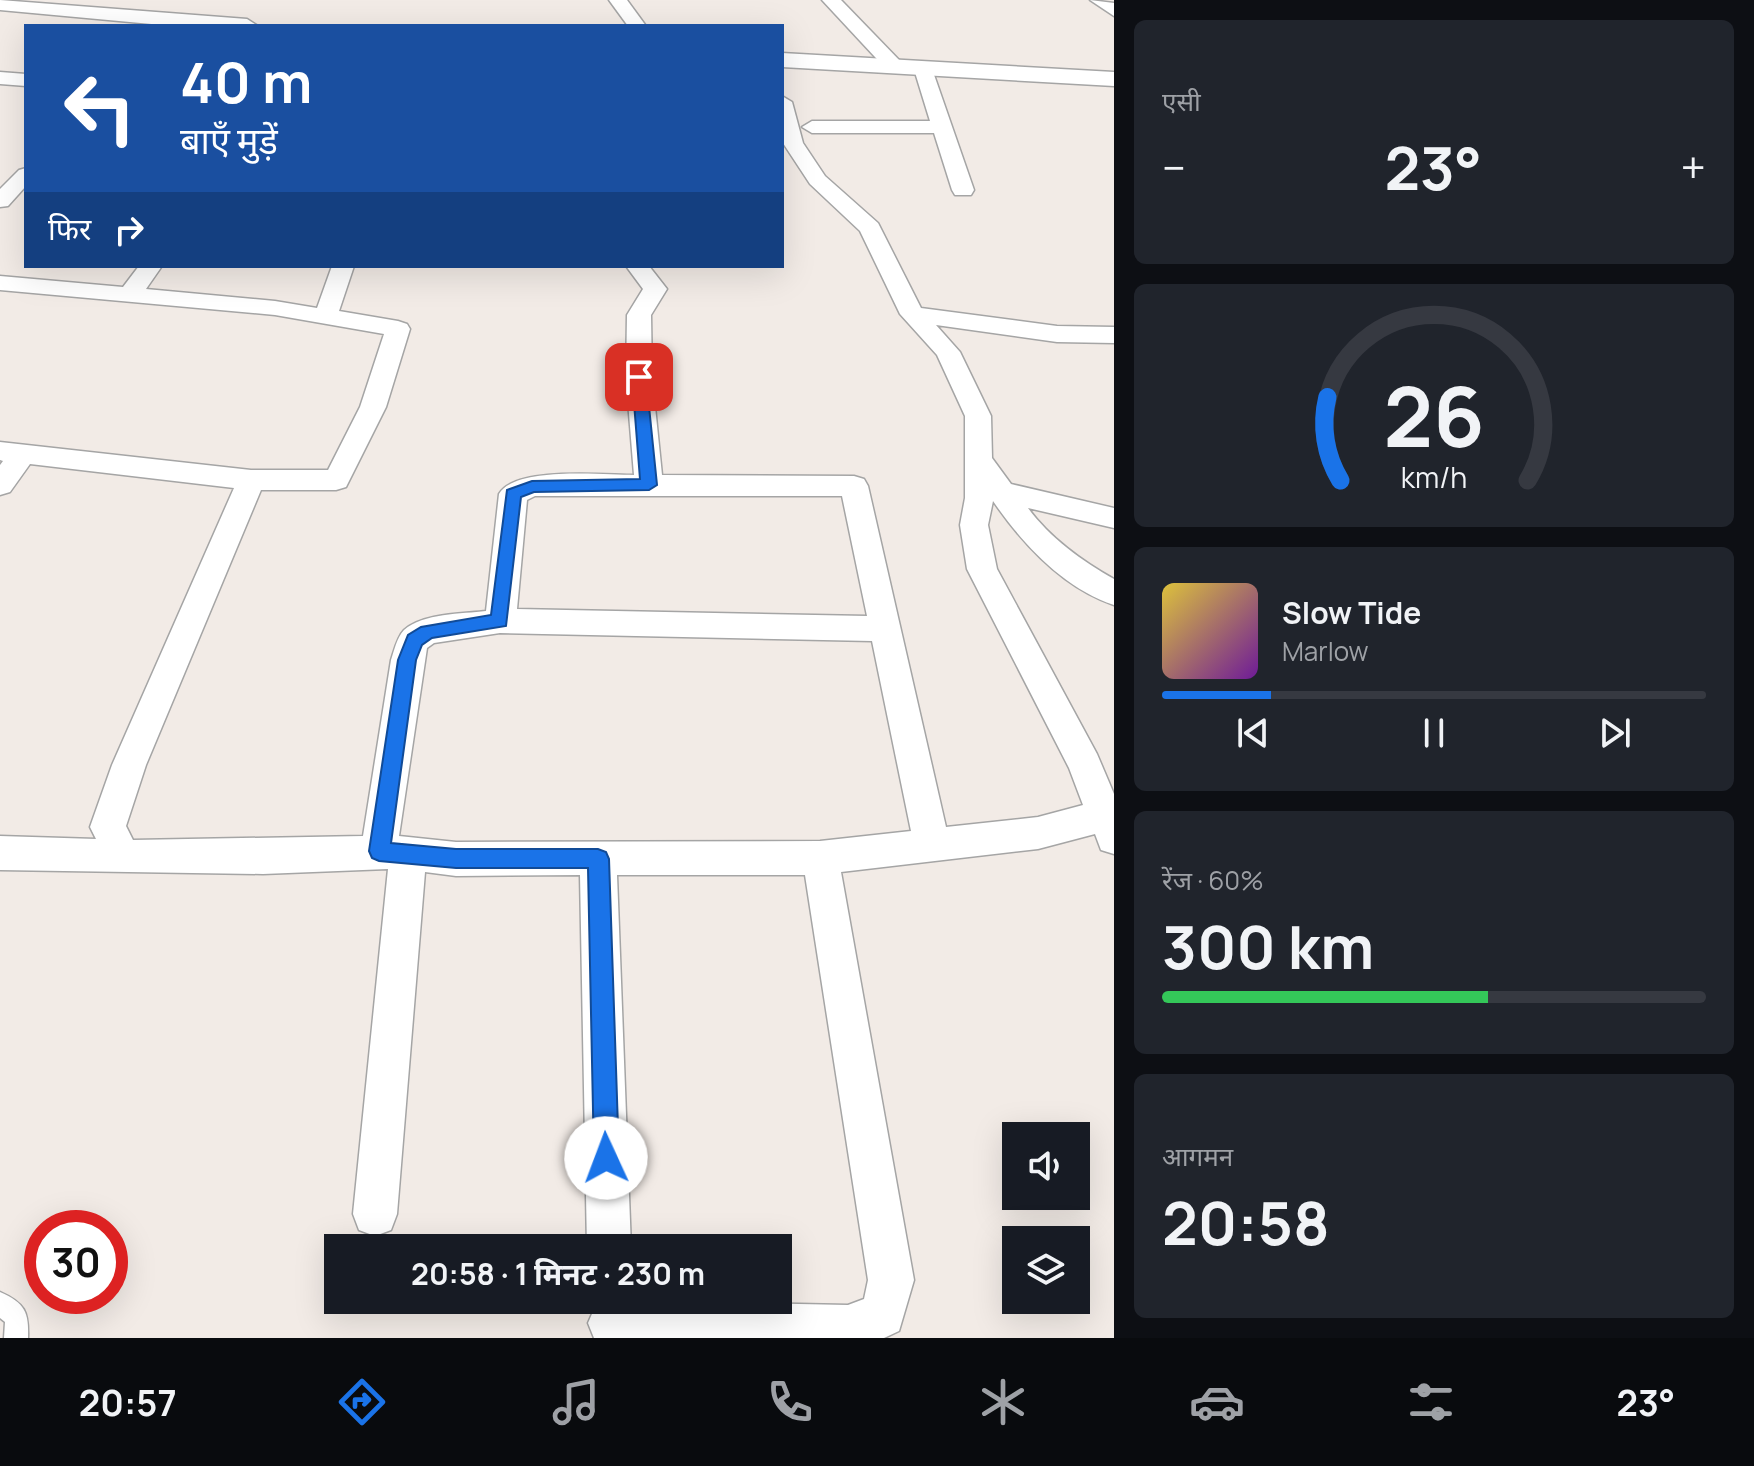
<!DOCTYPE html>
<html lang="hi">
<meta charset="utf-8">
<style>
body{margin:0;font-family:Manrope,"Noto Sans Devanagari",sans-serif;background:#20242c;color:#f1f3f6;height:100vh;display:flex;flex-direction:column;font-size:30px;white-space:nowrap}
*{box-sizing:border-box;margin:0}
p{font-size:26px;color:#9ea1a6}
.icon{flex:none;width:44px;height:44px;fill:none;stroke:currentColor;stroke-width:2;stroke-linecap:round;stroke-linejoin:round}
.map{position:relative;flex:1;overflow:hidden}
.sheet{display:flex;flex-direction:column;gap:20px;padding:20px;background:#0d0f14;width:640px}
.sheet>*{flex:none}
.guide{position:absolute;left:24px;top:24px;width:760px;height:244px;border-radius:0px;box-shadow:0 8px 32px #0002;background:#1a4fa0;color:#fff;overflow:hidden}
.tools{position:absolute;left:1002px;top:1122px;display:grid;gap:16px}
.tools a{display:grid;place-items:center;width:88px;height:88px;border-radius:0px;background:#171b24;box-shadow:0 8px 32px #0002;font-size:40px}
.speed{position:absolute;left:24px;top:1210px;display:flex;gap:16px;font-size:40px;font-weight:700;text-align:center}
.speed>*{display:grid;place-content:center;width:104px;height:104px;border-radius:50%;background:#171b24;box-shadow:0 8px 32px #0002;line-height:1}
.speed .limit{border:12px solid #d22;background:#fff;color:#111}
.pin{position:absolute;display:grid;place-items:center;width:68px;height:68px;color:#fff;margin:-34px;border-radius:16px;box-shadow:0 4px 12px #0006}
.me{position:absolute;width:88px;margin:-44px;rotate:358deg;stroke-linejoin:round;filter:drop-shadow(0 0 6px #0008)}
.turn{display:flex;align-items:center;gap:28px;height:168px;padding:0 24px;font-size:36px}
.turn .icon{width:104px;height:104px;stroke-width:2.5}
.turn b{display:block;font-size:56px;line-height:68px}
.then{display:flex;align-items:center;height:76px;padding:0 24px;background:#0003;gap:16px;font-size:30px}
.big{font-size:60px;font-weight:700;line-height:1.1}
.sheet .tile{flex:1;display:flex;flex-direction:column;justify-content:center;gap:12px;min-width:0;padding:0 28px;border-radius:12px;background:#20242c}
.sheet .dial{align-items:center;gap:0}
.dial svg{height:208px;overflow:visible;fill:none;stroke:#363941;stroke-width:7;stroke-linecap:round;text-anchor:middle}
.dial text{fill:#f1f3f6;stroke:none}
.song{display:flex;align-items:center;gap:24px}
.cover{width:96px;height:96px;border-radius:12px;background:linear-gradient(135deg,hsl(50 70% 55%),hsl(280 70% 35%))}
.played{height:8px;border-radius:4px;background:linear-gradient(90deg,#1a73e8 20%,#363941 20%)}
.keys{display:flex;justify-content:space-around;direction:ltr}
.heat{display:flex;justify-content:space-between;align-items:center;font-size:44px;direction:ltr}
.charge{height:12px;border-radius:6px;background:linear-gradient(90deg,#34c759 60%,#363941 0)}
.trip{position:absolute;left:324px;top:1234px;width:468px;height:80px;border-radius:0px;background:#171b24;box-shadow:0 8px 32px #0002;font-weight:700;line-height:80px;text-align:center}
.tabs{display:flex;height:128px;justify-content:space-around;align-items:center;background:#090b0e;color:#9ea1a6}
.tabs .icon{width:56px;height:56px}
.tabs .current{color:#1a73e8}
.tabs b{font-size:36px;color:#f1f3f6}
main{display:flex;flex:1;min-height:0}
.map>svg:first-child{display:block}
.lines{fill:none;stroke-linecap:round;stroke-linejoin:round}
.service-casing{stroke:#a5a5a5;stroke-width:3}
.minor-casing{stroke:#a5a5a5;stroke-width:3}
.tertiary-casing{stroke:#a5a5a5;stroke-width:3}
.service{fill:#fff;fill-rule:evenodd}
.minor{fill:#fff;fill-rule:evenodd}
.tertiary{fill:#fff;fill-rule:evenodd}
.route{fill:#1a73e8;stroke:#114b97;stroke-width:2}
</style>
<main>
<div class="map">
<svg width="1114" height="1338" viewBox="0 0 1114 1338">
<rect width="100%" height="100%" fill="#f2ebe6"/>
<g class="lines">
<g class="service-casing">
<path id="service" d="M 0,1292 C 25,1303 29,1312 28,1338 L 4,1338 L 5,1322 L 0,1318 Z"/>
</g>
<g class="minor-casing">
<g id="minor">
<path d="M 609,0 L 627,0 L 646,26 L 628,26 Z"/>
<path d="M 822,0 L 841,0 L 902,63 L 904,67 L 902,71 L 888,71 Z"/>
<path d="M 1090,0 L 1114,3 L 1114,16 Z"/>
<path d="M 923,63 L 932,69 L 974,190 L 971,195 L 955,195 L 952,190 L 934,133 L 812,133 L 802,127 L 812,121 L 930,121 L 914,69 Z"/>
<path d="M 0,72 L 26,74 L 26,86 L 0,84 Z"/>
<path d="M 782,96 L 792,102 L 803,143 L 825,176 L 878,223 L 921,308 L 1057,326 L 1114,327 L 1114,343 L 1057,342 L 936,325 L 960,352 L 991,416 L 992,458 L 1011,484 L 1114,508 L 1114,528 L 1028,508 C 1049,537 1083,562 1114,579 L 1114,605 C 1063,588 1022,543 993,501 L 988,525 L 997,569 L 1097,754 L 1114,794 L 1114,854 L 1101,850 L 1095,834 L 1038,849 L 841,872 L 914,1280 L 899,1331 L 884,1338 L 594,1338 L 588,1323 L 595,1307 L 610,1300 L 848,1305 L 864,1299 L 868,1280 L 805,875 L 617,875 L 631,1248 L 587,1248 L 580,875 L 456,876 L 425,872 L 397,1214 L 391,1230 L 375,1236 L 359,1230 L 353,1214 L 388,869 L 263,874 L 0,870 L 0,836 L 96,839 L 90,827 L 112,765 L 234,488 L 30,464 L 10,492 L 0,495 L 0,465 L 3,461 L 0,460 L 0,442 L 251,470 L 328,470 L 360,407 L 384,334 L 275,315 L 0,290 L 0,276 L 123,287 L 139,266 L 162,266 L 146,289 L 275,301 L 317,308 L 332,266 L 354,266 L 339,311 L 398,321 L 407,324 L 410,329 L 386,407 L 346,487 L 336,490 L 261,490 L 146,765 L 126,826 L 133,840 L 363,836 L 391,660 C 394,651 397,637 404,630 C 423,613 462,614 486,611 L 499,494 C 515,466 604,475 634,475 L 626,377 L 627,315 L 643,289 L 626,266 L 649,266 L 667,289 L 651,315 L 652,377 L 662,475 L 854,476 L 864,479 L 868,486 L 946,827 L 1038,817 L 1083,805 L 1069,768 L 967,569 L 960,525 L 965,498 L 965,416 L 937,355 L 900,314 L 860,231 L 810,184 L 783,143 ZM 535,496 L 842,496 L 867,616 L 517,609 L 527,500 ZM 500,633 L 872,641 L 911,831 L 820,841 L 456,842 L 399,836 L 427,648 L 434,643 Z"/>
<path d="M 26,168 L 26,186 L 8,206 L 0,207 L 0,189 L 19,170 Z"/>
</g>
</g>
<g class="tertiary-casing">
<g id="tertiary">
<path d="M 0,0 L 247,19 L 258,26 L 173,26 L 0,10 Z"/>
<path d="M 782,53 L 1114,72 L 1114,86 L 782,67 Z"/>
</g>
</g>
<use href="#service" class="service"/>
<use href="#minor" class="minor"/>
<use href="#tertiary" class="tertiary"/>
</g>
<path class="route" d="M 639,372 L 646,377 L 657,485 L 649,490 L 534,492 L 521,497 L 506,626 L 432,638 L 422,645 L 416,660 L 391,843 L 456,849 L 598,849 L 606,852 L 609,859 L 619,1158 L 615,1167 L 606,1170 L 598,1167 L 594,1158 L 588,868 L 456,868 L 379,861 L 372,858 L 369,851 L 398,660 L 408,635 L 421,627 L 491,615 L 507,490 L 532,481 L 640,479 L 632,377 Z"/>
</svg>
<div class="tools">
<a><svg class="icon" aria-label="sound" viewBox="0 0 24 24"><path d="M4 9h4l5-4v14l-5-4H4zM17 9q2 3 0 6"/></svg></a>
<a><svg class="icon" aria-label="layers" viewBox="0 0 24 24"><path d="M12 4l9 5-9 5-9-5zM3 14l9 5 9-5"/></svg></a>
</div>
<div class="speed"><div class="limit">30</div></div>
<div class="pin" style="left:639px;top:377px;background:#d93025"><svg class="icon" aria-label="arrive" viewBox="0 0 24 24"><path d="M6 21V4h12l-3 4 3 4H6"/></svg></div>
<svg class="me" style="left:606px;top:1158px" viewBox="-20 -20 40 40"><circle r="19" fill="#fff"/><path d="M0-13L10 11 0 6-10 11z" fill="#1a73e8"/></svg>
<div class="trip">20:58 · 1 मिनट · 230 m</div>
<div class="guide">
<div class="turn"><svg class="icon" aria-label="left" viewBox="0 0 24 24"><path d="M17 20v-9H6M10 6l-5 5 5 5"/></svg><div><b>40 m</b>बाएँ मुड़ें</div></div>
<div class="then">फिर<svg class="icon" aria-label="right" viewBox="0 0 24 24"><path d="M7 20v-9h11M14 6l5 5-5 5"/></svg></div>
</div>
</div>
<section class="sheet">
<div class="tile"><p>एसी</p>
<div class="heat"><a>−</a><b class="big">23°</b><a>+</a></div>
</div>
<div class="tile dial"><svg viewBox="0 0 100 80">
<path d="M14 69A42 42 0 1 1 86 69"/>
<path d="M14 69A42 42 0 0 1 9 37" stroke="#1a73e8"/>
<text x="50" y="56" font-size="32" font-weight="700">26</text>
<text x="50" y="72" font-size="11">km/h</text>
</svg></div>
<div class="tile">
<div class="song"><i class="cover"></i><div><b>Slow Tide</b><p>Marlow</p></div></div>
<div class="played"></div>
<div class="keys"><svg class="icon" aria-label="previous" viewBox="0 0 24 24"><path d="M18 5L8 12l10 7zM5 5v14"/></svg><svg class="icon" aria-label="pause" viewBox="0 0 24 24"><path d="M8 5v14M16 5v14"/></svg><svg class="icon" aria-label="next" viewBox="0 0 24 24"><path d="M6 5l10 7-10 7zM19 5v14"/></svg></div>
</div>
<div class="tile"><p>रेंज · 60%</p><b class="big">300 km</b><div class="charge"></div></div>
<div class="tile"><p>आगमन</p><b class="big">20:58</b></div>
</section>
</main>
<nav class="tabs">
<b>20:57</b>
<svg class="icon current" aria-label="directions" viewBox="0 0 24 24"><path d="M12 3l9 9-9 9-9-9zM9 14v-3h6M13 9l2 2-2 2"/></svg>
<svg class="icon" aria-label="music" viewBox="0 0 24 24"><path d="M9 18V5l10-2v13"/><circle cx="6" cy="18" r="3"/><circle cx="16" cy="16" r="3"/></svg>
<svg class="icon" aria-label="phone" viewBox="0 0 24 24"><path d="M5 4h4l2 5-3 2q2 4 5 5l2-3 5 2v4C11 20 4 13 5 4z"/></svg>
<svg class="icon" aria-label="climate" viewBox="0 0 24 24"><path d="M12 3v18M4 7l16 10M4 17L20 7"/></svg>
<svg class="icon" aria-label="car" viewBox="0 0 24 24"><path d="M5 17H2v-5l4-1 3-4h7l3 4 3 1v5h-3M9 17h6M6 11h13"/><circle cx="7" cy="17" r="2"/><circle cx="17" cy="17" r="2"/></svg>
<svg class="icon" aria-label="filters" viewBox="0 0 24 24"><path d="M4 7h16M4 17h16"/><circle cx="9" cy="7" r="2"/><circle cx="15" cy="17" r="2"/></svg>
<b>23°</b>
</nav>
